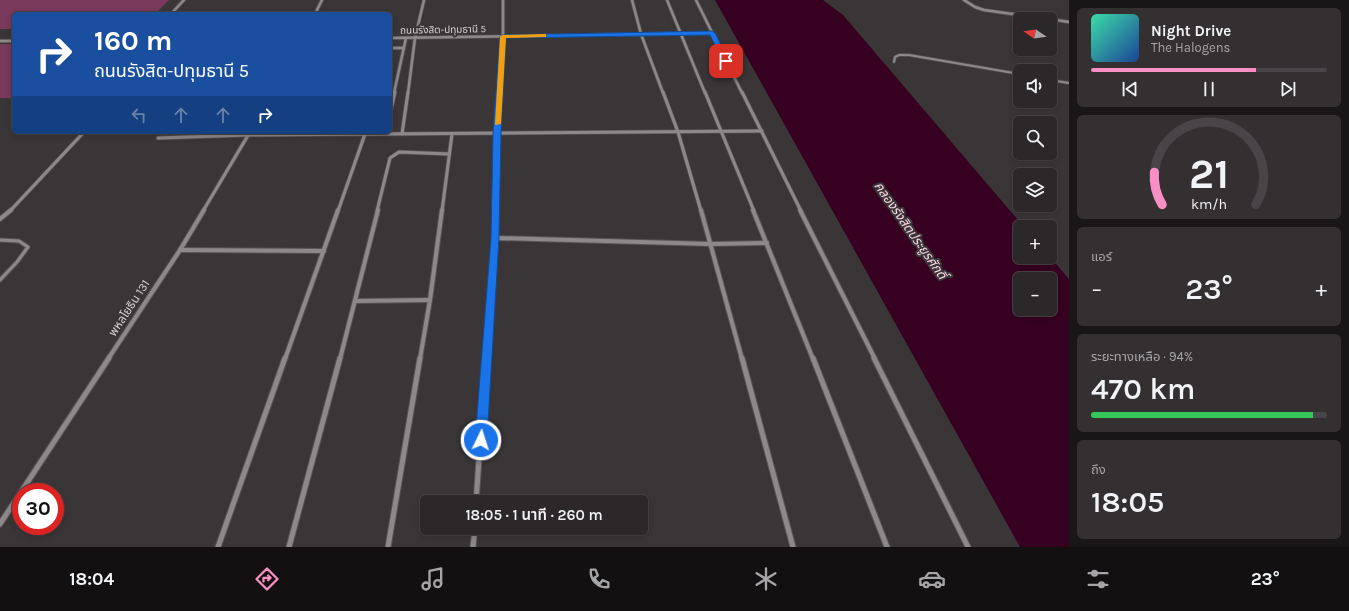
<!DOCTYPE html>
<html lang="th">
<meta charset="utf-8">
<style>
body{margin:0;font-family:Karla,"Noto Sans Thai",sans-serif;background:#343032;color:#f1f3f6;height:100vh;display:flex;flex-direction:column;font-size:15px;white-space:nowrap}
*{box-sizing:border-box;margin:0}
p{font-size:13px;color:#a6a6a8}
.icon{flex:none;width:22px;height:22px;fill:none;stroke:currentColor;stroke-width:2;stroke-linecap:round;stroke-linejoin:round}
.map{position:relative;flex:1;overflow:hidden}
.drawer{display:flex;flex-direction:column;gap:8px;padding:8px;background:#181617;width:280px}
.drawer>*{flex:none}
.hud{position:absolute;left:12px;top:12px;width:380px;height:122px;border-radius:6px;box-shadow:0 2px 6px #0003,0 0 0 1px #484447;background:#1a4fa0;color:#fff;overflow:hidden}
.needle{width:26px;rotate:283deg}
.buttons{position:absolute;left:1013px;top:12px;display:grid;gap:8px}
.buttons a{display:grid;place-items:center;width:44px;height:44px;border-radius:6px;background:#2c282a;box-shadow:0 2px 6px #0003,0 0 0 1px #484447;font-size:20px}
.speed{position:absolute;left:12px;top:483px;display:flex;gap:8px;font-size:20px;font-weight:700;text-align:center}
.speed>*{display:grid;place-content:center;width:52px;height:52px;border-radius:50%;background:#2c282a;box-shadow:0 2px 6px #0003,0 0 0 1px #484447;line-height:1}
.speed .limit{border:6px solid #d22;background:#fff;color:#111}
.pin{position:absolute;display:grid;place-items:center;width:34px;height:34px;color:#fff;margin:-17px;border-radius:8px;box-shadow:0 2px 6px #0006}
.me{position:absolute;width:44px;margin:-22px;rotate:4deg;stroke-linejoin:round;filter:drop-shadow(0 0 3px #0008)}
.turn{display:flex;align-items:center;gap:14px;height:84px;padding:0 16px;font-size:18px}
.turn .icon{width:52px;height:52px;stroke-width:2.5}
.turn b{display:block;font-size:28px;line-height:34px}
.lanes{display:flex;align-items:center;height:38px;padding:0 16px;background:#0003;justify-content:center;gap:20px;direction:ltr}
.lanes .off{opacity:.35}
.big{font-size:30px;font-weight:600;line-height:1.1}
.drawer .widget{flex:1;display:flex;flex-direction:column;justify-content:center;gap:6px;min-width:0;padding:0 14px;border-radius:6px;background:#343032}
.drawer .dial{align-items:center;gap:0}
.dial svg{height:104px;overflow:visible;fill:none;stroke:#484447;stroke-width:7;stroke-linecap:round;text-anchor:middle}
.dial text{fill:#f1f3f6;stroke:none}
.song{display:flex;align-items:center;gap:12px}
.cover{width:48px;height:48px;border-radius:6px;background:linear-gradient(135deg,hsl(160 70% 55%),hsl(220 70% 35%))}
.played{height:4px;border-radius:2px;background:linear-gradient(90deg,#fa8fc6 70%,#484447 70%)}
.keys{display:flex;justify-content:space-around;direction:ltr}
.heat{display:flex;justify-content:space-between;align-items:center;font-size:22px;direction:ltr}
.charge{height:6px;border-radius:3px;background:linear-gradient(90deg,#34c759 94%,#484447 0)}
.trip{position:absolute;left:420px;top:495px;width:228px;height:40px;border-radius:6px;background:#2c282a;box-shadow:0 2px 6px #0003,0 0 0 1px #484447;font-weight:600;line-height:40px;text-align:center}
.menu{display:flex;height:64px;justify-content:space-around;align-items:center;background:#121011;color:#a6a6a8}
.menu .icon{width:28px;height:28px}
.menu .selected{color:#fa8fc6}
.menu b{font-size:18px;color:#f1f3f6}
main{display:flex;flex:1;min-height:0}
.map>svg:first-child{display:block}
.water{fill:#370021;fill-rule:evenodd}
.building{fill:#78395a}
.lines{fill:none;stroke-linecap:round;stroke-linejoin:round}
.lane-far1-casing{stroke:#575455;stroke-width:3.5}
.lane-casing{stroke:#575455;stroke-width:5}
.street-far3-casing{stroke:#575455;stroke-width:4}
.street-far2-casing{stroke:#575455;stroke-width:4.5}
.street-far1-casing{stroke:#575455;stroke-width:6}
.street-casing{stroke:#575455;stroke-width:7}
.lane-far1{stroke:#8d898b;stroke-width:2}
.lane{stroke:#8d898b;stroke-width:3}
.street-far3{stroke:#8d898b;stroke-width:2.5}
.street-far2{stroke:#8d898b;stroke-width:3}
.street-far1{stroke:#8d898b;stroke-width:4}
.street{stroke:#8d898b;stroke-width:5}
.route{fill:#1a73e8;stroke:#114b97}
.slow{fill:#f59e0b}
.labels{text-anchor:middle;stroke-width:4;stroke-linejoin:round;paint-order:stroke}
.far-street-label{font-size:10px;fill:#d4d2d3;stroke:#3a3638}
.street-label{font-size:12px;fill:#d4d2d3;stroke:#3a3638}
.water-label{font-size:13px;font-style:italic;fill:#fed6e8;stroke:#3a3638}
</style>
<main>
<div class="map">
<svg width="1069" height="547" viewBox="0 0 1069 547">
<rect width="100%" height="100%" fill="#3a3638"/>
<path class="water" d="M 715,0 L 823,0 L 843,15 L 1024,227 L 1020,227 L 1020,257 L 1050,257 L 1069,279 L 1069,547 L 1020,547 ZM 1020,279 L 1050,279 L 1050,309 L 1020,309 Z"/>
<g class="building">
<path d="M 0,0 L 169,0 L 155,14 L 14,14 L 14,29 L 0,29 Z"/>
<rect x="0" y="44" width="14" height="54"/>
</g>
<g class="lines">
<g class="lane-far1-casing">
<g id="lane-far1">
<path d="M 894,62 L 895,57 L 899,55 L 909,55 L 1020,74"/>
<path d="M 1050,80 L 1069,83"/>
</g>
</g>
<g class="lane-casing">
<path id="lane" d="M 0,240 L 19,241 L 28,247 L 17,262 L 0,280"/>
</g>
<g class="street-far3-casing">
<g id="street-far3">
<path d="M 632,0 L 641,34 L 663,93"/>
<path d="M 667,0 L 705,93"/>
<path d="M 696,0 L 742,93"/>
<path d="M 964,0 L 975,7 L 984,10 L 1047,19"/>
<path d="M 171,14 L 184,0"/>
<path d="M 315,14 L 322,0"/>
<path d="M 1050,19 L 1069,22"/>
<path d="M 390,38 L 712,33"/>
<path d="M 0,41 L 14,41"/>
<path d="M 390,48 L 404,48"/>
<path d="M 394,93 L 406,38"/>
<path d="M 408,93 L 415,38 L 424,0"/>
<path d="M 499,93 L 503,36 L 503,0"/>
</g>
</g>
<g class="street-far2-casing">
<g id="street-far2">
<path d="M 663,92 L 678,132 L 701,211"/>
<path d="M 705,92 L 754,211"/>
<path d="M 742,92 L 801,211"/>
<path d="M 390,114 L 395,92"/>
<path d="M 402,134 L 408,92"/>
<path d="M 158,138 L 248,135 L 762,131"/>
<path d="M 10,211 L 84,132"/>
<path d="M 203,211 L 250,132"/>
<path d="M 338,211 L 365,134"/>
<path d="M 377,211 L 390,158 L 399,152 L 449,154"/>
<path d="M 442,211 L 452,134"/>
<path d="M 496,211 L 500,92"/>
</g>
</g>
<g class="street-far1-casing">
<g id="street-far1">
<path d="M 701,210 L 742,359"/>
<path d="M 753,210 L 813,359"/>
<path d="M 800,210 L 875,359"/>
<path d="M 0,219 L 11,210"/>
<path d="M 495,238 L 711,244 L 767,243"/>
<path d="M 180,250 L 324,251"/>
<path d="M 356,301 L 430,300"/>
<path d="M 108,359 L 180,250 L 204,210"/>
<path d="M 285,359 L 338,210"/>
<path d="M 340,359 L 378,210"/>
<path d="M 420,359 L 430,300 L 442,210"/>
<path d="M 486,359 L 495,238 L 496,210"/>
</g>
</g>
<g class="street-casing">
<g id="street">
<path d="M 742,358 L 793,547"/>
<path d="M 813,358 L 887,547"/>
<path d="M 874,358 L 968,547"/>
<path d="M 21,492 L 109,358"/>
<path d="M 476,502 L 486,358"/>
<path d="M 0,524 L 21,492"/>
<path d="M 218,547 L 285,358"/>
<path d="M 289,547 L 340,358"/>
<path d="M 388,547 L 420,358"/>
<path d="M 473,547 L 475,528"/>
</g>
</g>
<use href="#lane-far1" class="lane-far1"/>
<use href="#lane" class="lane"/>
<use href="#street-far3" class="street-far3"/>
<use href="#street-far2" class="street-far2"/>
<use href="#street-far1" class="street-far1"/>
<use href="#street" class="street"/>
</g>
<path class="route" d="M 712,31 L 715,33 L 729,61 L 728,62 L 723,61 L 710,35 L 506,38 L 501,133 L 499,238 L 487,440 L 485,444 L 481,445 L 477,444 L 475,440 L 491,238 L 493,133 L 500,36 L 503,35 Z"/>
<path class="slow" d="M 544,34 L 546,34 L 546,37 L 506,38 L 501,124 L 495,125 L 500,36 L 503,35 Z"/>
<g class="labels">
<g class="far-street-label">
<text transform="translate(443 29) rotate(-1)" y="4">ถนนรังสิต-ปทุมธานี 5</text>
</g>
<g class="street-label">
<text transform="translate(129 308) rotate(-57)" y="4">พหลโยธิน 131</text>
</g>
<g class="water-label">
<text transform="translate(911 230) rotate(55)" y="5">คลองรังสิตประยูรศักดิ์</text>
</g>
</g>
</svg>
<div class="buttons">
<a><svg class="needle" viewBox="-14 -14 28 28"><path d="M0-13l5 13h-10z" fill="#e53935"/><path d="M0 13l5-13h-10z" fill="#a6a6a8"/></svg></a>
<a><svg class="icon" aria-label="sound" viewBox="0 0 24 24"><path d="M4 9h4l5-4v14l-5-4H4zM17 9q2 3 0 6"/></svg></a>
<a><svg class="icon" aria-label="search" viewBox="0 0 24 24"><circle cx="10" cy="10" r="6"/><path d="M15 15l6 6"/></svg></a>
<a><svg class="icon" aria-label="layers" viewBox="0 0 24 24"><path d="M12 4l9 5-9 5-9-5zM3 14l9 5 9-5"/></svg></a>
<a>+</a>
<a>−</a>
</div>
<div class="speed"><div class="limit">30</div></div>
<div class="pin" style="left:726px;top:61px;background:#d93025"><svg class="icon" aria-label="arrive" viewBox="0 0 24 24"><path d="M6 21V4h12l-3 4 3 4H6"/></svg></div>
<svg class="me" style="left:481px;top:440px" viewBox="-20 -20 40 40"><circle r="17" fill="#1a73e8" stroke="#fff" stroke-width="3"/><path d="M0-11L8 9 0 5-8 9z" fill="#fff"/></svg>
<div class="trip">18:05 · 1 นาที · 260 m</div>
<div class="hud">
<div class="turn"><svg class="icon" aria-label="right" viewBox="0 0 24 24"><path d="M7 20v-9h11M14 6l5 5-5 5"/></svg><div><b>160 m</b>ถนนรังสิต-ปทุมธานี 5</div></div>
<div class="lanes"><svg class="icon off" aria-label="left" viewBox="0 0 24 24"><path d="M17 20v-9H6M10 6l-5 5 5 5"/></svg><svg class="icon off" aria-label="ahead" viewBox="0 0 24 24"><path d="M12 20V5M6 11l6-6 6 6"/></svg><svg class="icon off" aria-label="ahead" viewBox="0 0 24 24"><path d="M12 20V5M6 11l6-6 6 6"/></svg><svg class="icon" aria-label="right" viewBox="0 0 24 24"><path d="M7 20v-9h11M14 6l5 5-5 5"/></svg></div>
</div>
</div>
<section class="drawer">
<div class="widget">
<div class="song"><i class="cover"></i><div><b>Night Drive</b><p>The Halogens</p></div></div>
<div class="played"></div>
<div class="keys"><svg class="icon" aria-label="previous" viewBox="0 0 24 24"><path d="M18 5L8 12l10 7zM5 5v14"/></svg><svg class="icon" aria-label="pause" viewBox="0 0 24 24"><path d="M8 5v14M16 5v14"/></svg><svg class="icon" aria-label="next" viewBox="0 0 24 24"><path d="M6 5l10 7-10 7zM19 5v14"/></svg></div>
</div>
<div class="widget dial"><svg viewBox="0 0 100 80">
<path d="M14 69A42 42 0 1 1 86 69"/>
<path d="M14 69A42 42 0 0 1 8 44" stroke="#fa8fc6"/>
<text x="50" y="56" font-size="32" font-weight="700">21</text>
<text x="50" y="72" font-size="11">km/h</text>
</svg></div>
<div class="widget"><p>แอร์</p>
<div class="heat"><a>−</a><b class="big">23°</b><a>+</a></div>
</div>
<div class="widget"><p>ระยะทางเหลือ · 94%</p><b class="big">470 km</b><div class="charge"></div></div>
<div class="widget"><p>ถึง</p><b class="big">18:05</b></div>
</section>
</main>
<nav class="menu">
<b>18:04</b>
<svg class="icon selected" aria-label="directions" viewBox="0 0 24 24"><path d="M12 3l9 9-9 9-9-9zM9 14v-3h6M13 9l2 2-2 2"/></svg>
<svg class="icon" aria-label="music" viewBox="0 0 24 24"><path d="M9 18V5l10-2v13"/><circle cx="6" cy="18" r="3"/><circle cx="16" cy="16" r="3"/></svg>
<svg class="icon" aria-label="phone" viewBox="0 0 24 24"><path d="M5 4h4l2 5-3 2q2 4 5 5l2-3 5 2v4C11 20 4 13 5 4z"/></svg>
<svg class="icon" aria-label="climate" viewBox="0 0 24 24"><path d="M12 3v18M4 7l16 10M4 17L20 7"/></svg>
<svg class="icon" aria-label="car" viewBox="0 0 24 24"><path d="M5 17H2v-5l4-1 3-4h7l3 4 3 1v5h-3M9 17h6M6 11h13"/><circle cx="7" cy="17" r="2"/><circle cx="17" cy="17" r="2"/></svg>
<svg class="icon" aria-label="filters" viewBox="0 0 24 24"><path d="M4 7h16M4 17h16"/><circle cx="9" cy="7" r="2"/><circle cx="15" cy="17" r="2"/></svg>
<b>23°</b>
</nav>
